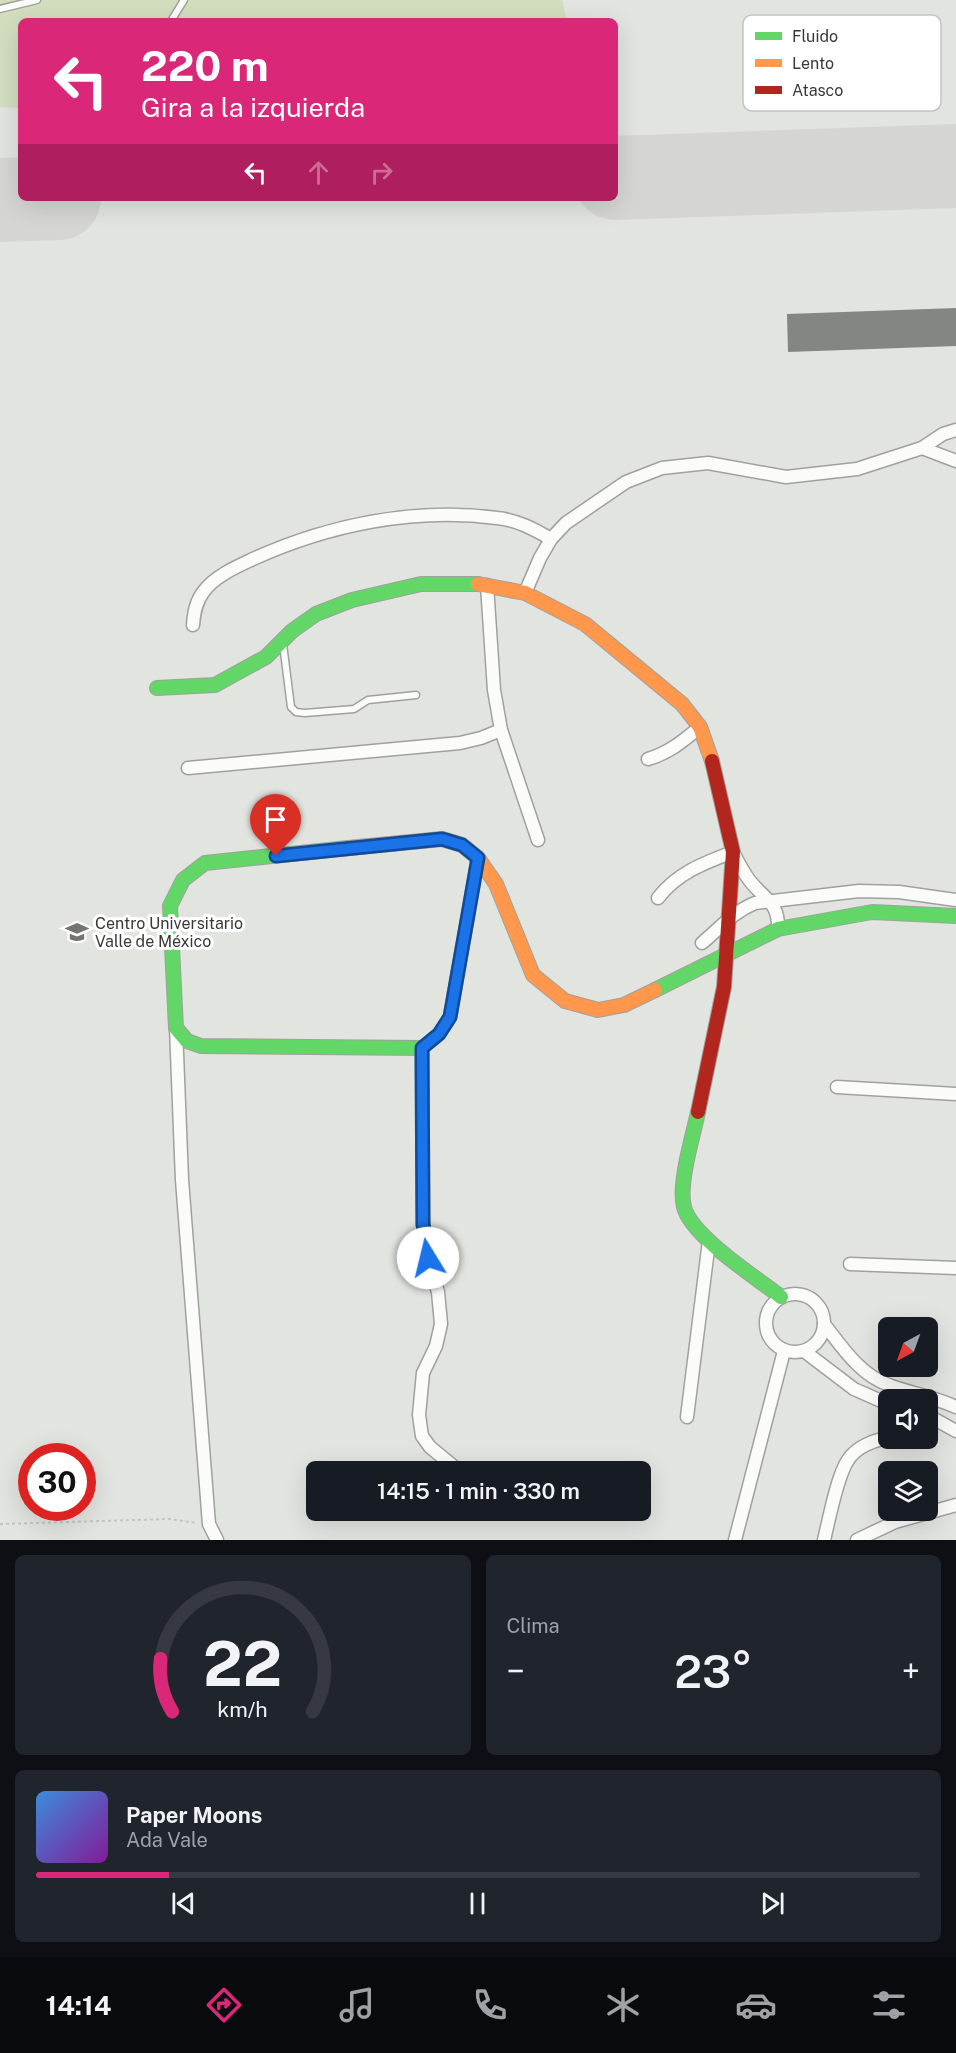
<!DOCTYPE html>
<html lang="es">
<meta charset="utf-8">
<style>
body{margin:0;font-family:"Public Sans",sans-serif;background:#20242c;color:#f1f3f6;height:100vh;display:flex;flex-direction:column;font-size:22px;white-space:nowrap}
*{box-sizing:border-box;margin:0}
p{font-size:20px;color:#9ea1a6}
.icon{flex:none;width:33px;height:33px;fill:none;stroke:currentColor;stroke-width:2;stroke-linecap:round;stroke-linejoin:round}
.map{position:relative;height:1540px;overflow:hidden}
.side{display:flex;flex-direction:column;gap:15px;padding:15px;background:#0d0f14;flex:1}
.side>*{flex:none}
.hud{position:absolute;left:18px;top:18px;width:600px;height:183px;border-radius:9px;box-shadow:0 6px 24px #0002;background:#db2777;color:#fff;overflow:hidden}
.needle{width:39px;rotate:221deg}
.tools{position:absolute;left:878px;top:1317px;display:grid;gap:12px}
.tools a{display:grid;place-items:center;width:60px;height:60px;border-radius:9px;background:#171b24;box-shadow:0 6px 24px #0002;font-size:30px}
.speed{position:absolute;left:18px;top:1443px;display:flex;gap:12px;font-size:30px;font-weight:700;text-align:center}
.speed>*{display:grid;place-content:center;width:78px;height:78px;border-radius:50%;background:#171b24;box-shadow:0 6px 24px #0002;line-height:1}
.speed .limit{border:9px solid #d22;background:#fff;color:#111}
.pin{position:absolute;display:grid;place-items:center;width:51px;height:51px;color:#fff;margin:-62px -26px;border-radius:50% 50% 50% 0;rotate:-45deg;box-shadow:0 0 6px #0007}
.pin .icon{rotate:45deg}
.me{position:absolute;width:66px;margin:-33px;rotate:351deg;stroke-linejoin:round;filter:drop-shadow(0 0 4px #0008)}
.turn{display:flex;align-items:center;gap:21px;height:126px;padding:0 24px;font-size:27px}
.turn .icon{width:78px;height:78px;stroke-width:2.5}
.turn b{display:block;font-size:42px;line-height:51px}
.lanes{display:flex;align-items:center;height:57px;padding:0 24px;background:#0003;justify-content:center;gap:30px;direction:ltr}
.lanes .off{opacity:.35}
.big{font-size:45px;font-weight:600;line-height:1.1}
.side .card{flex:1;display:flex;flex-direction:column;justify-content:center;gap:9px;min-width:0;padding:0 21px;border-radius:9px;background:#20242c}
.side .dial{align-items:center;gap:0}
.dial svg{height:156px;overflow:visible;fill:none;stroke:#363941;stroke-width:7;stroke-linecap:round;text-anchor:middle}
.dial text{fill:#f1f3f6;stroke:none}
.song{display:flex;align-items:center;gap:18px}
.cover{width:72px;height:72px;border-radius:9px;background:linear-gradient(135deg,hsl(210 70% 55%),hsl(290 70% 35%))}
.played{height:6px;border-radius:3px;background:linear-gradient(90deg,#db2777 15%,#363941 15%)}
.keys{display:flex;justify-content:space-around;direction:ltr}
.heat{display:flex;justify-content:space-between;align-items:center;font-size:33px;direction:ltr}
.side .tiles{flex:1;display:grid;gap:15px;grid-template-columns:1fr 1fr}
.card:last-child{grid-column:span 2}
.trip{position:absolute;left:306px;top:1461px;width:345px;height:60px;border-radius:9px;background:#171b24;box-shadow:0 6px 24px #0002;font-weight:600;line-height:60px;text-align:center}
.tab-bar{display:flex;height:96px;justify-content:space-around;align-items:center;background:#090b0e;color:#9ea1a6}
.tab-bar .icon{width:42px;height:42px}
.tab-bar .selected{color:#db2777}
.tab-bar b{font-size:27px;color:#f1f3f6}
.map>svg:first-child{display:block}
.green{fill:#d2debe}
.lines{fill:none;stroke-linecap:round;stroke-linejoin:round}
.runway{stroke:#d5d6d4;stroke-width:84}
.building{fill:#848682}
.lane-casing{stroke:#a0a19e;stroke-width:9}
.street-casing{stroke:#a0a19e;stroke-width:15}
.fast-casing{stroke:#a0a19e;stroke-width:16}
.slow-casing{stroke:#a0a19e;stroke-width:16}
.jam-casing{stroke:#a0a19e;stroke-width:16}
.path{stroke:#c4c5c3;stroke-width:2;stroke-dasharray:3 3;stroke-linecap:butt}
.lane{stroke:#fbfbfa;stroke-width:6}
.street{stroke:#fbfbfa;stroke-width:12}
.fast{stroke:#63d668;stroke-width:14}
.slow{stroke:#ff974d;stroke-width:14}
.jam{stroke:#b3261e;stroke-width:14}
.route-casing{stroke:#114b97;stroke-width:15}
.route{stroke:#1a73e8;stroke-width:10}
.labels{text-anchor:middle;stroke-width:6;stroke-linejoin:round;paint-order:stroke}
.poi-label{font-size:16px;fill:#383936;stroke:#fff;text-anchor:start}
.key{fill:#fff;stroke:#c3c4c3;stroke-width:1.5}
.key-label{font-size:16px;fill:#383936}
</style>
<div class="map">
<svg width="956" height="1540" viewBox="0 0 956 1540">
<rect width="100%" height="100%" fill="#e2e4e0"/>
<path class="green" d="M 0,0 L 562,0 L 567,21 L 21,21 L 21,108 L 0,107 Z"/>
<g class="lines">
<g class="runway">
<path d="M 615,178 L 956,166"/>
<path d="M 0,200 L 59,198"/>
</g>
</g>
<path class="building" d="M 956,308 L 956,346 L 788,352 L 787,314 Z"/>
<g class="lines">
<g class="lane-casing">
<g id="lane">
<path d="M 0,9 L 37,0"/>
<path d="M 171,21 L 184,0"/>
<path d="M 283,644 L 291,707 L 296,712 L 305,713 L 354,709 L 368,700 L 416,695"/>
</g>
</g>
<g class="street-casing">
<g id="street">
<path d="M 922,448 L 943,434 L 956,430"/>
<path d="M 487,585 L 494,690 L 501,730 L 538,840"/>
<path d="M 525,593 L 540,558 L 551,539 L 566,523 L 626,482 L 662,468 L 708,463 L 786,477 L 857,469 L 922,448 L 956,461"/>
<path d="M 193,625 C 194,612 196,601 204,591 C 215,576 236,567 253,559 C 328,525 414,507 497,518 C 517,520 534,529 551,539"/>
<path d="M 648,759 C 669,753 683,741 700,727"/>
<path d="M 188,768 L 460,743 L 481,738 L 501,730"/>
<path d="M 658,898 C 677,873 704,863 733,852 C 738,862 743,872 750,881 C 765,900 779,902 778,929"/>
<path d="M 702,943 C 720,928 733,912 755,903 L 859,891 L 899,892 L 956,900"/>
<path d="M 176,1028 L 182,1180 L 209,1524 L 217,1540"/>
<path d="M 837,1087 L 956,1094"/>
<path d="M 850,1264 L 956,1268"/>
<circle cx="795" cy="1323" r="29"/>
<path d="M 824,1324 C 842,1347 860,1375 889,1385 C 913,1394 932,1396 956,1407"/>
<path d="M 804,1351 L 854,1389 L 888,1404"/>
<path d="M 927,1415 L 956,1431"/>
<path d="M 687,1417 L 709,1241"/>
<path d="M 898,1438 L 905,1439"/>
<path d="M 456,1472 L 453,1466 L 430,1447 L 422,1436 L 419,1415 L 423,1373 L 436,1346 L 441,1324 L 438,1292 L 428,1258 L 423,1224 L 422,1048 L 439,1034 L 450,1017 L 478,858"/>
<path d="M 735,1540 L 784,1351"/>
<path d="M 824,1540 C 829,1520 837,1476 848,1460 C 856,1447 874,1440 888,1438"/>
<path d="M 857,1540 L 895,1522 L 956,1505"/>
</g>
</g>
<g class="fast-casing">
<g id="fast">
<path d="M 157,688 L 215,685 L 266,657 L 292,631 L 316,614 L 352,600 L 421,584 L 478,584"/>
<path d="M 348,848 L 205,863 L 183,880 L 170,906 L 176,1028 L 187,1041 L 201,1046 L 422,1048"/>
<path d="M 655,990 L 778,929 L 872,912 L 956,916"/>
<path d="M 698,1112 C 693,1136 678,1184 684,1207 C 691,1236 757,1278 781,1297"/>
</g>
</g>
<g class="slow-casing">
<g id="slow">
<path d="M 478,584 L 525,593 L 585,624 L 682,704 L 700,727 L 712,761"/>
<path d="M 348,848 L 442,839 L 462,845 L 478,858 L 496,884 L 533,975 L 565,1001 L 598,1010 L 624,1005 L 655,990"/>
</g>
</g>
<g class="jam-casing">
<path id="jam" d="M 698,1112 L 724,987 L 733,852 L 712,761"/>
</g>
<path class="path" d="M 0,1524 L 169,1519 L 197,1523"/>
<use href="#lane" class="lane"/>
<use href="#street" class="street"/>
<use href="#fast" class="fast"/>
<use href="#slow" class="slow"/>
<use href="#jam" class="jam"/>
</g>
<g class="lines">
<g class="route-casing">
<path id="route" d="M 276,856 L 442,839 L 462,845 L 478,858 L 450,1017 L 439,1034 L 422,1048 L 423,1224 L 428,1258"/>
</g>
<use href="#route" class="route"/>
</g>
<defs>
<g id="university-bare" transform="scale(1.8)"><path d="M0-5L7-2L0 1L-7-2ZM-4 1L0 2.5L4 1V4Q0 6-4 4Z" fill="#747572" stroke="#fff" stroke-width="2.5" paint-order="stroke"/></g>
</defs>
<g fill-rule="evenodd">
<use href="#university-bare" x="77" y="932"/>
</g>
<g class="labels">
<g class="poi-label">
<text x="95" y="929">Centro Universitario<tspan x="95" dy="18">Valle de México</tspan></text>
</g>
</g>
<rect x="743" y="15" width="198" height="96" rx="9" class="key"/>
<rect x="755" y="32" width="27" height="8" fill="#63d668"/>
<rect x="755" y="59" width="27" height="8" fill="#ff974d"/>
<rect x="755" y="86" width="27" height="8" fill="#b3261e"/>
<g class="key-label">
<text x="792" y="42">Fluido</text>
<text x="792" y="69">Lento</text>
<text x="792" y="96">Atasco</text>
</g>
</svg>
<div class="tools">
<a><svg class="needle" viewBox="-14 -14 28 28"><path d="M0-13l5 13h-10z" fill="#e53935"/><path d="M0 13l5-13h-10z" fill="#9ea1a6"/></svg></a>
<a><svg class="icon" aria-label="sound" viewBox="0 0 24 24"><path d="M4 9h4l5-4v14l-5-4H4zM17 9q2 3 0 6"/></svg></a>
<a><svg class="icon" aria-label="layers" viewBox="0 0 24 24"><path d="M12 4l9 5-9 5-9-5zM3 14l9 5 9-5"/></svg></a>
</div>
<div class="speed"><div class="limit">30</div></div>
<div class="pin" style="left:276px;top:856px;background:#d93025"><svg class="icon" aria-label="arrive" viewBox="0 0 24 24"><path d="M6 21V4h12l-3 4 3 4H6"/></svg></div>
<svg class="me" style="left:428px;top:1258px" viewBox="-20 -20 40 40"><circle r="19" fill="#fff"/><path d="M0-13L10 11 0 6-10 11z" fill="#1a73e8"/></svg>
<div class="trip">14:15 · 1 min · 330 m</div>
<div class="hud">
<div class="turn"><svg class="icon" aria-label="left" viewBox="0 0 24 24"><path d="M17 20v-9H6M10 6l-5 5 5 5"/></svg><div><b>220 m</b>Gira a la izquierda</div></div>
<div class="lanes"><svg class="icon" aria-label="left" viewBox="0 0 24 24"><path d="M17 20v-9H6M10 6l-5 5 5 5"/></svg><svg class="icon off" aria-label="ahead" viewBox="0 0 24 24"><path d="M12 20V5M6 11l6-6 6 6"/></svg><svg class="icon off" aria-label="right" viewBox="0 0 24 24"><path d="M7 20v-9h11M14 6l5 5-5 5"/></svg></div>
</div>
</div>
<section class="side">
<div class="tiles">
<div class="card dial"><svg viewBox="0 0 100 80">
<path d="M14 69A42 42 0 1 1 86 69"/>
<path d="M14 69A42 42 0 0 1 8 42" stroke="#db2777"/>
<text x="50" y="56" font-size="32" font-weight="700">22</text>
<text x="50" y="72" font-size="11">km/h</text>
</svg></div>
<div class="card"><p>Clima</p>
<div class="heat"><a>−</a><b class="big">23°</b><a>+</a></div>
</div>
<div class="card">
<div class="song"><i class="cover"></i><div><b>Paper Moons</b><p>Ada Vale</p></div></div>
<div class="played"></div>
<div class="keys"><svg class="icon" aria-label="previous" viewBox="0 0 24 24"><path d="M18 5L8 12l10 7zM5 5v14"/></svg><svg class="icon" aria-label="pause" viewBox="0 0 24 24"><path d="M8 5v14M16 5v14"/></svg><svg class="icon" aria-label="next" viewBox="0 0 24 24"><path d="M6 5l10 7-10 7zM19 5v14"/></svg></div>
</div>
</div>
</section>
<nav class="tab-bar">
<b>14:14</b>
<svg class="icon selected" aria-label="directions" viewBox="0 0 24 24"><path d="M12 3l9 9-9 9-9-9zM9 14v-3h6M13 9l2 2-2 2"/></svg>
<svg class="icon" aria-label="music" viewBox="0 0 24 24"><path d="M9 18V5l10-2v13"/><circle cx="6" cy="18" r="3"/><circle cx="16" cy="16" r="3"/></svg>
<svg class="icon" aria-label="phone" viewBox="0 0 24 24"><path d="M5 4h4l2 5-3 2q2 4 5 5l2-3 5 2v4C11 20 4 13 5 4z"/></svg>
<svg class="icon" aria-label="climate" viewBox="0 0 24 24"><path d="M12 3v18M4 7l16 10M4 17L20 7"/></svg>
<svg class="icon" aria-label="car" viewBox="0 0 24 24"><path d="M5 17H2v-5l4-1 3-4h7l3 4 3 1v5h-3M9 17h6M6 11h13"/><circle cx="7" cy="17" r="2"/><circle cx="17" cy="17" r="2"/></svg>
<svg class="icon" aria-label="filters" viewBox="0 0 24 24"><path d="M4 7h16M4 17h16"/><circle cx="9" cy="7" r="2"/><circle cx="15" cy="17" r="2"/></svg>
</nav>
